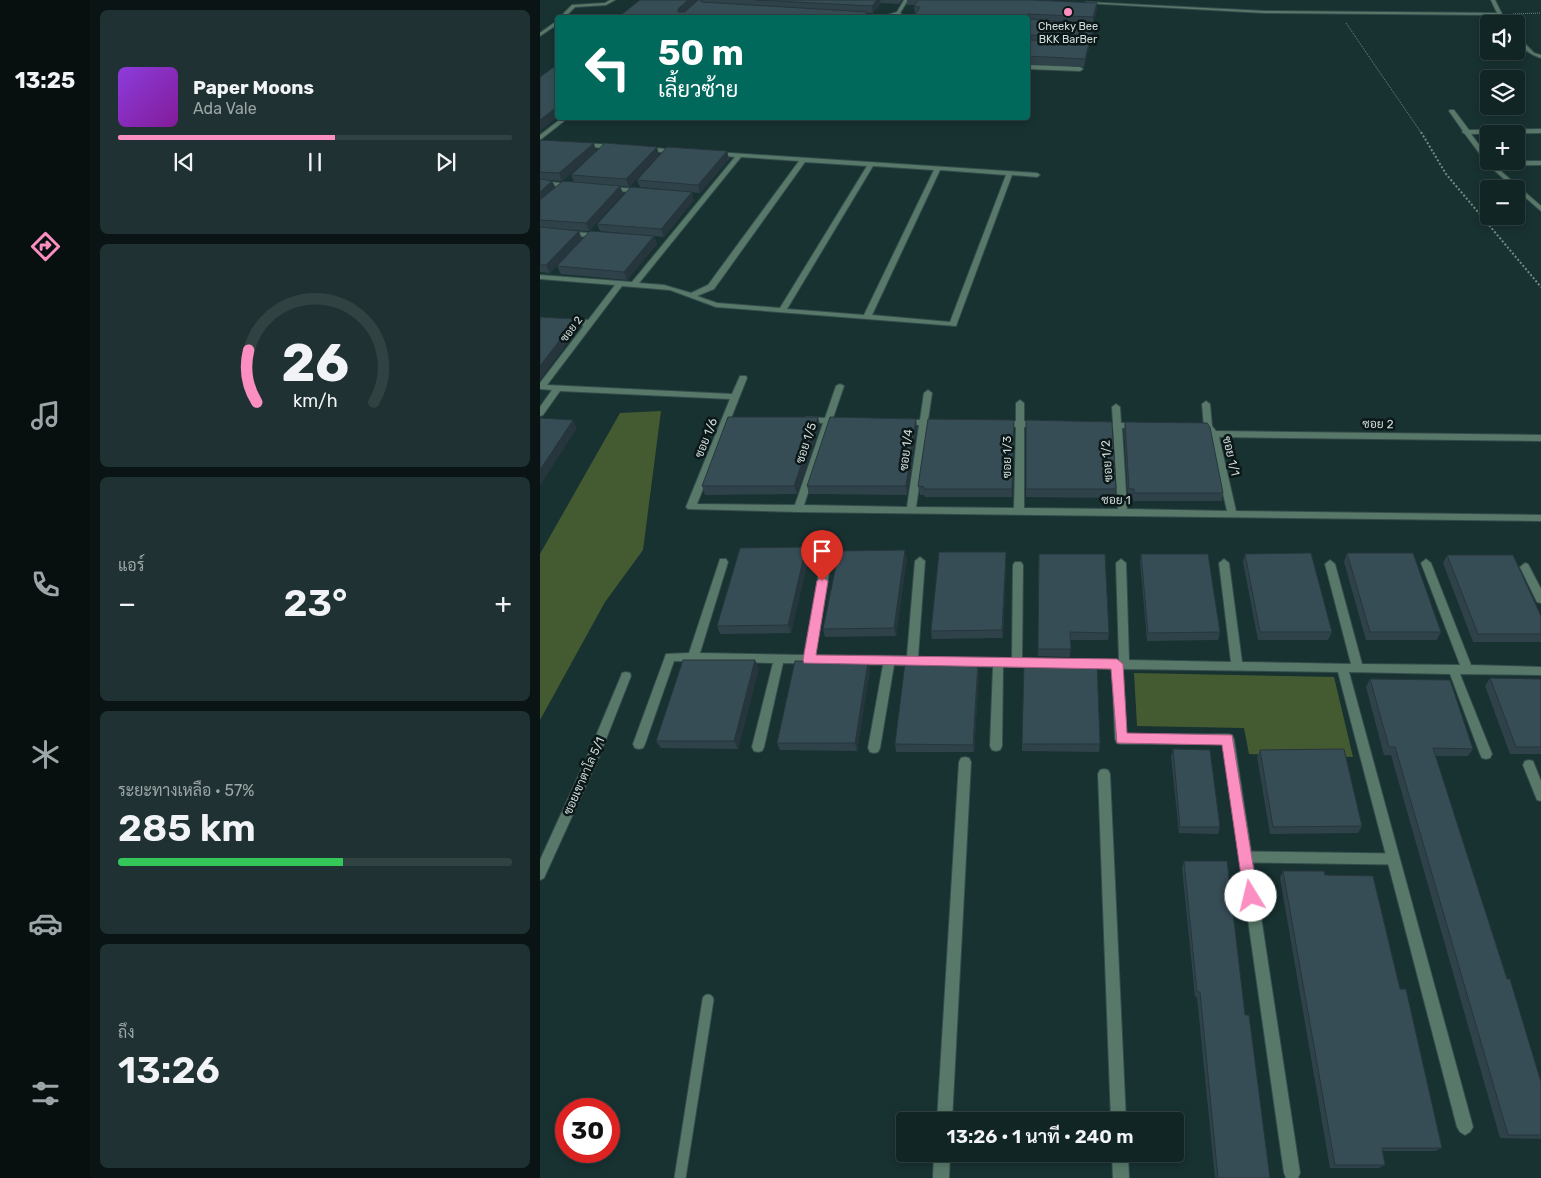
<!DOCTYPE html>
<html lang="th">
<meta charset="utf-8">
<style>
body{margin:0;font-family:Rubik,Sarabun,sans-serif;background:#1f3132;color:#f1f3f6;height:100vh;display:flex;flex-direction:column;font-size:19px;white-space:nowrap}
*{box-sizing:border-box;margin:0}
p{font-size:16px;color:#9ca5a7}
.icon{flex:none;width:28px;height:28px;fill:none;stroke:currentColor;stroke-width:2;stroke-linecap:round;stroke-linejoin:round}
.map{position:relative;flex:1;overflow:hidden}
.sheet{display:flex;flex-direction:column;gap:10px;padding:10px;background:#0a1414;width:450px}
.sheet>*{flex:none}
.top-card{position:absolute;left:15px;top:15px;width:475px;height:105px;border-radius:5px;box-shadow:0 2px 8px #0003,0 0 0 1px #314242;background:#00695c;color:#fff;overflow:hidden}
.tools{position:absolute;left:940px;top:15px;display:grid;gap:10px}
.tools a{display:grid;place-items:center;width:45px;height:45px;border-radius:5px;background:#122525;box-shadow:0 2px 8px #0003,0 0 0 1px #314242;font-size:25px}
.speed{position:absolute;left:15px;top:1098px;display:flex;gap:10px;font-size:25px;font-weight:700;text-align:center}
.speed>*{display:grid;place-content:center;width:65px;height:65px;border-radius:50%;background:#122525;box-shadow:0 2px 8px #0003,0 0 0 1px #314242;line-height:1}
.speed .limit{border:8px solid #d22;background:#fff;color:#111}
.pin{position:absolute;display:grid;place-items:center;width:42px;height:42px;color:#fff;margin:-51px -21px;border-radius:50% 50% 50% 0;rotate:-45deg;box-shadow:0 0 5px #0007}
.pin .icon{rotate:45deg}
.me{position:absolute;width:55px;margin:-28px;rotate:351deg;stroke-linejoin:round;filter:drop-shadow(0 0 4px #0008)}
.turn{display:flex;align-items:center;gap:18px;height:105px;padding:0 20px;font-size:22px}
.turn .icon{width:65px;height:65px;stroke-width:2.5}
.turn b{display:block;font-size:35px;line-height:42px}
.big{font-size:38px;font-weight:600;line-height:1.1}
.sheet .widget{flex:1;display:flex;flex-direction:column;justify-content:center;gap:8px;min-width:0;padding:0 18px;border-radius:8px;background:#1f3132}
.sheet .dial{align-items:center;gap:0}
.dial svg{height:130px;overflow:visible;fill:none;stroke:#314242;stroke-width:7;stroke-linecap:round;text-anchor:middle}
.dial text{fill:#f1f3f6;stroke:none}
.song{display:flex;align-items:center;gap:15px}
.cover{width:60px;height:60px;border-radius:8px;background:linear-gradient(135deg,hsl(270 70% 55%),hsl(290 70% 35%))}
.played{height:5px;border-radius:2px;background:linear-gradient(90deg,#fc8fc2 55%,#314242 55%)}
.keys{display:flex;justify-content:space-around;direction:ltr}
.heat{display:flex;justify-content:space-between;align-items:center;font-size:28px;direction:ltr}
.charge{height:8px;border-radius:4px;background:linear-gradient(90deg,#34c759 57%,#314242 0)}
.trip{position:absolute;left:356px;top:1112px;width:288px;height:50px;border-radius:5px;background:#122525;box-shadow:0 2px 8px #0003,0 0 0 1px #314242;font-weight:600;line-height:50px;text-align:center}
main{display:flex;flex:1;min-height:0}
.menu{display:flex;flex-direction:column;width:90px;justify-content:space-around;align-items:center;background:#070f0f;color:#9ca5a7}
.menu .icon{width:35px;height:35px}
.menu .selected{color:#fc8fc2}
.menu b{font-size:22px;color:#f1f3f6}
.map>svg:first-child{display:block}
.green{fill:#445b31}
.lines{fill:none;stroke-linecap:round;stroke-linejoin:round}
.service-far1-casing{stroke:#354c4c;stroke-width:8}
.service-casing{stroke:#354c4c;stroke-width:13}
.minor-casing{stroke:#354c4c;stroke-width:2}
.path-far1{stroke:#768a8a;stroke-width:1;stroke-dasharray:1 1;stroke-linecap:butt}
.path{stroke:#768a8a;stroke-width:2;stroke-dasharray:2 2;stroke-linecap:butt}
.service-far1{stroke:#58796a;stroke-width:6}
.service{stroke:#58796a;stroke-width:11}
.minor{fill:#58796a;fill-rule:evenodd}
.wall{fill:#2f424a}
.shaded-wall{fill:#26363c}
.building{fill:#374d56;stroke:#26363c}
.route{fill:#fc8fc2;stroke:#a45d7e}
.poi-dot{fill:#fc8fc2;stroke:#0c1717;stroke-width:2}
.labels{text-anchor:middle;stroke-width:5;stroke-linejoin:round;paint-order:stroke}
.far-poi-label{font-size:11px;fill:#cedcdc;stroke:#0c1717}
.far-street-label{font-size:11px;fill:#cedcdc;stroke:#0c1717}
.street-label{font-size:12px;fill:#cedcdc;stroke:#0c1717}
</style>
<main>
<nav class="menu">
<b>13:25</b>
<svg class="icon selected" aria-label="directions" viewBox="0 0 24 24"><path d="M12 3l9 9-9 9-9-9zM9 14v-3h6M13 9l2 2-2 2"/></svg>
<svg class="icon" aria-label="music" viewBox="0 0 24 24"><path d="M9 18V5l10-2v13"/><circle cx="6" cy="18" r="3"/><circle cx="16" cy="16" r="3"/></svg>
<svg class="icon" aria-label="phone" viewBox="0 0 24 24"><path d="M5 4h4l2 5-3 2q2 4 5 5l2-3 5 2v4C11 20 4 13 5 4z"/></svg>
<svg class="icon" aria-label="climate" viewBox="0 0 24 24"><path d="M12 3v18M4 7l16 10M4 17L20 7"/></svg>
<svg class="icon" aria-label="car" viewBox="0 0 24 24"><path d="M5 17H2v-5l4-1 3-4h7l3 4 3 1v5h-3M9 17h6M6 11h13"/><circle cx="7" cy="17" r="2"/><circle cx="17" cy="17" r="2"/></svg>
<svg class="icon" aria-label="filters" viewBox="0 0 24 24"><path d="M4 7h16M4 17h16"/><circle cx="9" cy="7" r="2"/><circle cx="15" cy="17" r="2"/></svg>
</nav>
<section class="sheet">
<div class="widget">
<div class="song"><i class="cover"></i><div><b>Paper Moons</b><p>Ada Vale</p></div></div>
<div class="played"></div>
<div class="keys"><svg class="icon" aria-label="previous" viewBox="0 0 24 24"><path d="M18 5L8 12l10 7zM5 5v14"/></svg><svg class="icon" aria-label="pause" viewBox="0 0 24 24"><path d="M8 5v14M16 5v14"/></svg><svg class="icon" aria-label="next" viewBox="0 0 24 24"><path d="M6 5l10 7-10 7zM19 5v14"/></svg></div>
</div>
<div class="widget dial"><svg viewBox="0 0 100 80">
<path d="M14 69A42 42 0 1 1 86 69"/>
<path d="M14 69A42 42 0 0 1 9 37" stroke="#fc8fc2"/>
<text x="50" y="56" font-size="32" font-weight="700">26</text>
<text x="50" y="72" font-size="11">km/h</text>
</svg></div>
<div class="widget"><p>แอร์</p>
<div class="heat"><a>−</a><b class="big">23°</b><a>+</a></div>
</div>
<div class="widget"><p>ระยะทางเหลือ · 57%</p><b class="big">285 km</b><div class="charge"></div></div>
<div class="widget"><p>ถึง</p><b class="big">13:26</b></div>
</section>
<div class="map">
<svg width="1001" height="1178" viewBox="0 0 1001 1178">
<rect width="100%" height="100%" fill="#183131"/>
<g class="green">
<path d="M 121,411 L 103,550 L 65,602 L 0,720 L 0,554 L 80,413 Z"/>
<path d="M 594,673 L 794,677 L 813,757 L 709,754 L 704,728 L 597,726 Z"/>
</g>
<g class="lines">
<g class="service-far1-casing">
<path id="service-far1" d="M 27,322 L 49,323"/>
</g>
<g class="service-casing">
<g id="service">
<path d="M 705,857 L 853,859"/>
<path d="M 140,1178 L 168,1000"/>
</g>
</g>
<g class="minor-casing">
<g id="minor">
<path d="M 70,0 L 75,0 L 66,5 L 35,7 L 24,18 L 19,18 L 32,5 L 65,3 Z"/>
<path d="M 364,0 L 368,0 L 360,13 L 368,18 L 361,18 L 356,15 L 348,18 L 314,15 L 316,14 L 344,16 L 357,12 Z"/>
<path d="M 951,0 L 955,0 L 962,14 L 970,24 L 965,24 L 959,15 L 725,13 L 544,3 L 546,2 L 725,11 L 957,13 Z"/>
<path d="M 18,20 L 18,24 L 0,36 L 0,33 Z"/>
<path d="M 976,34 L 994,53 L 1001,55 L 1001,58 C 991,55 976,46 976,34 Z"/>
<path d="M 488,65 L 540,67 L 543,69 L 540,71 L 488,69 Z"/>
<path d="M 910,110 L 914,110 L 929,130 L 1001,129 L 1001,133 L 931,134 L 949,158 L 949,161 L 1001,161 L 1001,165 L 955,166 L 1001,206 L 1001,211 L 948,165 L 925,134 L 922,132 L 923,131 L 909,111 Z"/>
<path d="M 22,118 L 28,118 L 0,140 L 0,135 Z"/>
<path d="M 41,143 L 74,145 L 77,147 L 74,149 L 39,146 L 39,144 Z"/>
<path d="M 104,147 L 137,150 L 140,152 L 137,154 L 102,150 L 101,149 Z"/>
<path d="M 176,152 L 497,173 L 500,175 L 497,177 L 472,175 L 416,326 L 176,307 L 130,290 L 82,286 L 7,385 L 192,394 L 200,376 L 206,376 L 207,378 L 157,504 L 255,505 L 283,423 L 267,423 L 263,420 L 267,417 L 285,418 L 296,386 L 300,384 L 304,386 L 293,418 L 303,418 L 307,421 L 303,424 L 291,423 L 264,505 L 367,507 L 379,425 L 364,425 L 360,422 L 364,419 L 380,420 L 384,393 L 388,390 L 392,393 L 388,420 L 400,420 L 404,423 L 400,426 L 388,425 L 376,507 L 474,508 L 476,427 L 462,427 L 458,424 L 462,421 L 476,421 L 476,403 L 480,400 L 484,403 L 484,421 L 497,421 L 501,424 L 497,427 L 484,427 L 484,508 L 578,509 L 573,428 L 559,428 L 555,425 L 559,422 L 573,423 L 572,407 L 576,404 L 580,407 L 581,423 L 597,423 L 601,426 L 597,429 L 582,428 L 587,509 L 687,511 L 670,435 L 664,427 L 662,404 L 666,401 L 670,404 L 672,426 L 676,431 L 1001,435 L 1001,441 L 679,437 L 696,511 L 1001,515 L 1001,521 L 258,512 L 148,509 L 146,507 L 190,399 L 20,391 L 3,415 L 0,416 L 0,407 L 12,390 L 0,389 L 0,383 L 75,285 L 0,279 L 0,275 L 92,282 L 195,157 L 174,155 L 174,153 ZM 201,157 L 259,161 L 168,285 L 151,293 L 124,285 L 99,283 ZM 265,162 L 327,166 L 240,308 L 177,303 L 157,296 L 174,289 ZM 333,166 L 394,170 L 324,315 L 247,309 ZM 400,170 L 466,175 L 410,322 L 332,315 Z"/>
<path d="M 0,181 L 31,184 L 34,186 L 31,188 L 0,185 Z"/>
<path d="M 68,187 L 101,189 L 104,191 L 101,193 L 66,190 L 65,189 Z"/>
<path d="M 0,229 L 60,234 L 63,236 L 60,238 L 0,233 Z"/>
<path d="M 286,557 L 291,561 L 275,655 L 367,656 L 375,561 L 380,557 L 385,561 L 378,657 L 472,658 L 473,565 L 475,562 L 481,562 L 483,565 L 482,658 L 502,660 L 503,663 L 502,666 L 498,667 L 463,667 L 462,746 L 460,750 L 456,751 L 452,750 L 450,746 L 453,667 L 354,665 L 340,748 L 338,752 L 334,753 L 330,752 L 328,748 L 343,665 L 243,663 L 224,747 L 222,751 L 218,752 L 214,751 L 212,747 L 233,663 L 134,661 L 105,744 L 103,748 L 99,749 L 95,748 L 93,744 L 126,654 L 149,653 L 180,559 L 186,559 L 188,562 L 160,653 L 264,655 L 281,561 Z"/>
<path d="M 581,559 L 586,563 L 589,660 L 691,662 L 679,563 L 684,559 L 689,563 L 702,662 L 811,664 L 785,564 L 790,560 L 795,564 L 822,664 L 920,665 L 881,563 L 886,559 L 891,563 L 931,665 L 1001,667 L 1001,675 L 920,674 L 952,754 L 950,758 L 946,759 L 942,758 L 940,754 L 910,674 L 809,672 L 933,1127 L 930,1132 L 925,1135 L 920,1132 L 917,1127 L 798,672 L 583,669 L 586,734 L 688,734 L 692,735 L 694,739 L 760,1173 L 758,1178 L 746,1178 L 744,1173 L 683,744 L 581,744 L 577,743 L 575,739 L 572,669 L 545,668 L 541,667 L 540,664 L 541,661 L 545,660 L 579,660 L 576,563 Z"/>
<path d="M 985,563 L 988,564 L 1001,589 L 1001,603 L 997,602 L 980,567 Z"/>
<path d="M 86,672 L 90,673 L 91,676 L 59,757 L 4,878 L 0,880 L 0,860 L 47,757 L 81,676 L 82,673 Z"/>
<path d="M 425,757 L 429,758 L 431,762 L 412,1121 L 397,1121 L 419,762 L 421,758 Z"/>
<path d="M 989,760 L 993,761 L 1001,781 L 1001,801 L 997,800 L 983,765 L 985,761 Z"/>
<path d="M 564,769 L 568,770 L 570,774 L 586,1121 L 571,1121 L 558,774 L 560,770 Z"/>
<path d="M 394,1154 L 410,1154 L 409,1178 L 393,1178 Z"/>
<path d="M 572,1154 L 588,1154 L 589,1178 L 573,1178 Z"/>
</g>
</g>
<g class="path-far1">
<path d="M 973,14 L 1001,13"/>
<path d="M 806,23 L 882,134"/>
</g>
<path class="path" d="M 881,132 L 906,174 L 1001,287"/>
<use href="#service-far1" class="service-far1"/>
<use href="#service" class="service"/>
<use href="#minor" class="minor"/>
</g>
<g class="wall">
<path d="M 100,0 L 362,0 L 359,4 L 341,3 L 333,13 L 327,13 L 328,18 L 77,18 Z"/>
<path d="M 367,0 L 490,0 L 557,10 L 553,24 L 553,31 L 544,67 L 488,64 L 488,18 L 375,14 L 374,6 L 375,5 L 367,5 Z"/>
<path d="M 0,140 L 56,151 L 22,181 L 8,180 L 15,188 L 34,182 L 31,175 L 119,155 L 89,187 L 80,186 L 83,194 L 49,231 L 27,230 L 42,239 L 10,273 L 0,272 Z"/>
<path d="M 187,151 L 189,159 L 160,193 L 100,187 L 97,180 Z"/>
<path d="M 154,200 L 124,237 L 60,231 L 57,224 Z"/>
<path d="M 114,236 L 117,244 L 87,280 L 21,274 L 17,266 Z"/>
<path d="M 474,420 L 472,497 L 385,497 L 384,495 L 380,495 L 378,486 Z"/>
<path d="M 486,420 L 576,489 L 575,498 L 486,497 Z"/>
<path d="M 585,422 L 683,493 L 682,501 L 593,501 L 593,498 L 588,498 L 584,431 Z"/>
<path d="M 280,425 L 257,494 L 165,495 L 162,486 Z"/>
<path d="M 377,428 L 367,495 L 269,494 L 267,486 Z"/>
<path d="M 266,547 L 269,556 L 251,633 L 180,634 L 177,626 Z"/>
<path d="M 466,552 L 466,560 L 463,638 L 392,639 L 391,631 Z"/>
<path d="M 807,553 L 901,632 L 897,640 L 826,640 L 804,562 Z"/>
<path d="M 499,554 L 569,633 L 568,640 L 531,640 L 530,657 L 498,656 Z"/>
<path d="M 601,554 L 680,632 L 678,640 L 607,641 L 600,562 Z"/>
<path d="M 705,554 L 792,632 L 788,640 L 718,640 L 703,562 Z"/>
<path d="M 907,555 L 1001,616 L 1001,642 L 933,642 L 903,563 Z"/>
<path d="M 367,558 L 356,636 L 285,637 L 283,629 Z"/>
<path d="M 328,662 L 330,670 L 317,751 L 240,750 L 237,743 Z"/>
<path d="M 219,668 L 198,749 L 121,748 L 116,741 Z"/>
<path d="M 439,671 L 434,752 L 356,752 L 355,744 Z"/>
<path d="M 950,678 L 1001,679 L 1001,754 L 970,754 L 945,686 Z"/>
<path d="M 830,679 L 933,749 L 928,756 L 895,756 L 1001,1082 L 1001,1139 L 960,1138 L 851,755 L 844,755 L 826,687 Z"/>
<path d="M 482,744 L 560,744 L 559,752 L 482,751 Z"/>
<path d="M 633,749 L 680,827 L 678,834 L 639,833 L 631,757 Z"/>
<path d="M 720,750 L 822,826 L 818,833 L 730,834 L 717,757 Z"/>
<path d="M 644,861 L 705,1015 L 730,1178 L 675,1178 L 657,997 L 655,997 L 642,868 Z"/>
<path d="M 743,871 L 785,875 L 860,989 L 902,1148 L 895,1151 L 842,1151 L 845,1165 L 839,1168 L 790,1168 L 740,878 Z"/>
</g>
<g class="shaded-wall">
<path d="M 148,0 L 158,0 L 140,17 L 138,12 L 138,9 Z"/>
<path d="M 337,0 L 340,0 L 341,3 L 333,13 L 332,6 Z"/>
<path d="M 557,3 L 557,10 L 553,25 L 553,17 Z"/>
<path d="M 327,12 L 328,18 L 323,18 Z"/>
<path d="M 554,24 L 553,31 L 544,67 L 545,59 Z"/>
<path d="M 18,106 L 18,117 L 0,131 L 0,120 Z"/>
<path d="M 54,143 L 56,151 L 22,181 L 19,173 Z"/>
<path d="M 117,147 L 119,155 L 89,187 L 86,179 Z"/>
<path d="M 187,151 L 189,159 L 160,193 L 158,185 Z"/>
<path d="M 12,181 L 16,188 L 0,202 L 0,192 Z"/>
<path d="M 80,186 L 83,194 L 49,231 L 46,223 Z"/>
<path d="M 152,192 L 154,200 L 124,237 L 121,229 Z"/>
<path d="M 39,231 L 42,239 L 10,273 L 6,265 Z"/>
<path d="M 114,236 L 117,244 L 87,280 L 84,272 Z"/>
<path d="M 36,319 L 39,328 L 0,380 L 0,366 Z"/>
<path d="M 278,417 L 280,425 L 257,494 L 254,486 Z"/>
<path d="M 376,419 L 377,428 L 367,495 L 366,486 Z"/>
<path d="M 33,420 L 37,428 L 0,486 L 0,470 Z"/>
<path d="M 474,420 L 474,429 L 472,497 L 472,489 Z"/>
<path d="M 266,547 L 269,556 L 251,633 L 248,625 Z"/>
<path d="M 365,550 L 367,558 L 356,636 L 354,628 Z"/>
<path d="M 466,552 L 466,560 L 463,638 L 462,630 Z"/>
<path d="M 215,660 L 219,668 L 198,749 L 194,741 Z"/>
<path d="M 328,662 L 330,670 L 317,751 L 315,743 Z"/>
<path d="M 438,663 L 439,671 L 434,752 L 433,745 Z"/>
</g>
<g class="building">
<path d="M 100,0 L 148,0 L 138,9 L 138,12 L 145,12 L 158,0 L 161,0 L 162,2 L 327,12 L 323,18 L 77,18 Z"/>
<path d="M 216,0 L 337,0 L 332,6 Z"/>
<path d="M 378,0 L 491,0 L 557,3 L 553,17 L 488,14 L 486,16 L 487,18 L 373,18 L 380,7 L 374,6 Z"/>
<path d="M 488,19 L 554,24 L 545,59 L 488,56 L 488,40 L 544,42 L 548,39 L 544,37 L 488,35 L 488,36 Z"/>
<path d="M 18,64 L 18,106 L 0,120 L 0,77 Z"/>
<path d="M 0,140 L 54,143 L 19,173 L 0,172 Z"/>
<path d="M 65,143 L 117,147 L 86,179 L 31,175 Z"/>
<path d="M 127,147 L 187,151 L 158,185 L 97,180 Z"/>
<path d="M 0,179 L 12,181 L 0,192 Z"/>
<path d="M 23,181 L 80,186 L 46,223 L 0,220 L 0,200 Z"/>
<path d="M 91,187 L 152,192 L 121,229 L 57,224 Z"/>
<path d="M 0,227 L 39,231 L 6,265 L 0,265 Z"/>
<path d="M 50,231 L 114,236 L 84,272 L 17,266 Z"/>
<path d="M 0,317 L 36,319 L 0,366 Z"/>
<path d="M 188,417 L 278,417 L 254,486 L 162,486 Z"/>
<path d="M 290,417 L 376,419 L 366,486 L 267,486 Z"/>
<path d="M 0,418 L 33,420 L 0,470 Z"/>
<path d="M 388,419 L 474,420 L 472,489 L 384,489 L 384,487 L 378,486 Z"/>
<path d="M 486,420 L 572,422 L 576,489 L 486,489 Z"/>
<path d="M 585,422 L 667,423 L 670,427 L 683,493 L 594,493 L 594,489 L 589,489 Z"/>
<path d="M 266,547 L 248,625 L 177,626 L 200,548 Z"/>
<path d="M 365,550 L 354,628 L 283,629 L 299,551 Z"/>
<path d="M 399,552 L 466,552 L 462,630 L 391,631 Z"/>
<path d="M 771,553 L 792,632 L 720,632 L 705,554 Z"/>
<path d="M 807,553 L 873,553 L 901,632 L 830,632 Z"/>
<path d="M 499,554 L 565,554 L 569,633 L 530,632 L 531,649 L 498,649 Z"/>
<path d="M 601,554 L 668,554 L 680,632 L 608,633 Z"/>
<path d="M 907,555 L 973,555 L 1001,616 L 1001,634 L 938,634 Z"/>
<path d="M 143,660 L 215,660 L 194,741 L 116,741 Z"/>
<path d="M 255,661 L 328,662 L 315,743 L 237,743 Z"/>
<path d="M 484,662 L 557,663 L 560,744 L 482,744 Z"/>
<path d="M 365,663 L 438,663 L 433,745 L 355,744 Z"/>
<path d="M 950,678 L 1001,679 L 1001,747 L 976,747 Z"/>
<path d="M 830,679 L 910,680 L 933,749 L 893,748 L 967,979 L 970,979 L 1001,1082 L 1001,1135 L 968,1135 L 855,747 L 849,747 Z"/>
<path d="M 633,749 L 670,750 L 680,827 L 640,827 Z"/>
<path d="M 804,749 L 822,826 L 733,827 L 720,750 Z"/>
<path d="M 644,861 L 687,861 L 705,1015 L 709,1015 L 730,1178 L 678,1178 L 660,992 L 657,992 Z"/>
<path d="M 743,871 L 784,871 L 785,875 L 833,876 L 860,989 L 866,989 L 902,1148 L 842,1148 L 845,1165 L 795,1165 Z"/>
</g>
<path class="route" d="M 282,577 L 288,581 L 276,655 L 577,659 L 583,664 L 587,733 L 692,735 L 718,896 L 716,901 L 711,904 L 706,901 L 704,896 L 682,745 L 577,743 L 571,669 L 264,663 L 263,660 L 277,581 Z"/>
<circle class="poi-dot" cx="528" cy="12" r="5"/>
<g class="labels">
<g class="far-poi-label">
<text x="528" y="30">Cheeky Bee<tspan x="528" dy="13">BKK BarBer</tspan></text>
</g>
<g class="far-street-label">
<text transform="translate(31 329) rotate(-53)" y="4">ซอย 2</text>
</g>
<g class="street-label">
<text transform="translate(838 424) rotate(1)" y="4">ซอย 2</text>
<text transform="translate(166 438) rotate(-68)" y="4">ซอย 1/6</text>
<text transform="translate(266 443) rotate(-72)" y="4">ซอย 1/5</text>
<text transform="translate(366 450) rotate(-83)" y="4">ซอย 1/4</text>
<text transform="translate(691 456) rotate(77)" y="4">ซอย 1/1</text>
<text transform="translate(467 457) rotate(-90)" y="4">ซอย 1/3</text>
<text transform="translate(567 461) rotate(-94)" y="4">ซอย 1/2</text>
<text transform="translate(576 500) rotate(1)" y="4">ซอย 1</text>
<text transform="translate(44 776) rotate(-66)" y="4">ซอยเขาตาโล 5/1</text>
</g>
</g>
</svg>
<div class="tools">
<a><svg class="icon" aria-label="sound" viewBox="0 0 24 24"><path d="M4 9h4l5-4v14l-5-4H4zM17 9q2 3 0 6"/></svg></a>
<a><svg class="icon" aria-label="layers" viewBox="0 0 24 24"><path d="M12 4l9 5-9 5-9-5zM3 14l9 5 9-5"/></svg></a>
<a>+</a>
<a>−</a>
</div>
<div class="speed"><div class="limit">30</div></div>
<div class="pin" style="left:282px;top:581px;background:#d93025"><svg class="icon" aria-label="arrive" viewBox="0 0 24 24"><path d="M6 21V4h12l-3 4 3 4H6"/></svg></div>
<svg class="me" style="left:711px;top:896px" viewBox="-20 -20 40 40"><circle r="19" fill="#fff"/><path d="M0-13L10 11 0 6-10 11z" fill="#fc8fc2"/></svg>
<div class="trip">13:26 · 1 นาที · 240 m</div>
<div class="top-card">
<div class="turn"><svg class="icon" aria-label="left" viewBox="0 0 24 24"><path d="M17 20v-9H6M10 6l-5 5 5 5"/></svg><div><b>50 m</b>เลี้ยวซ้าย</div></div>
</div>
</div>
</main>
